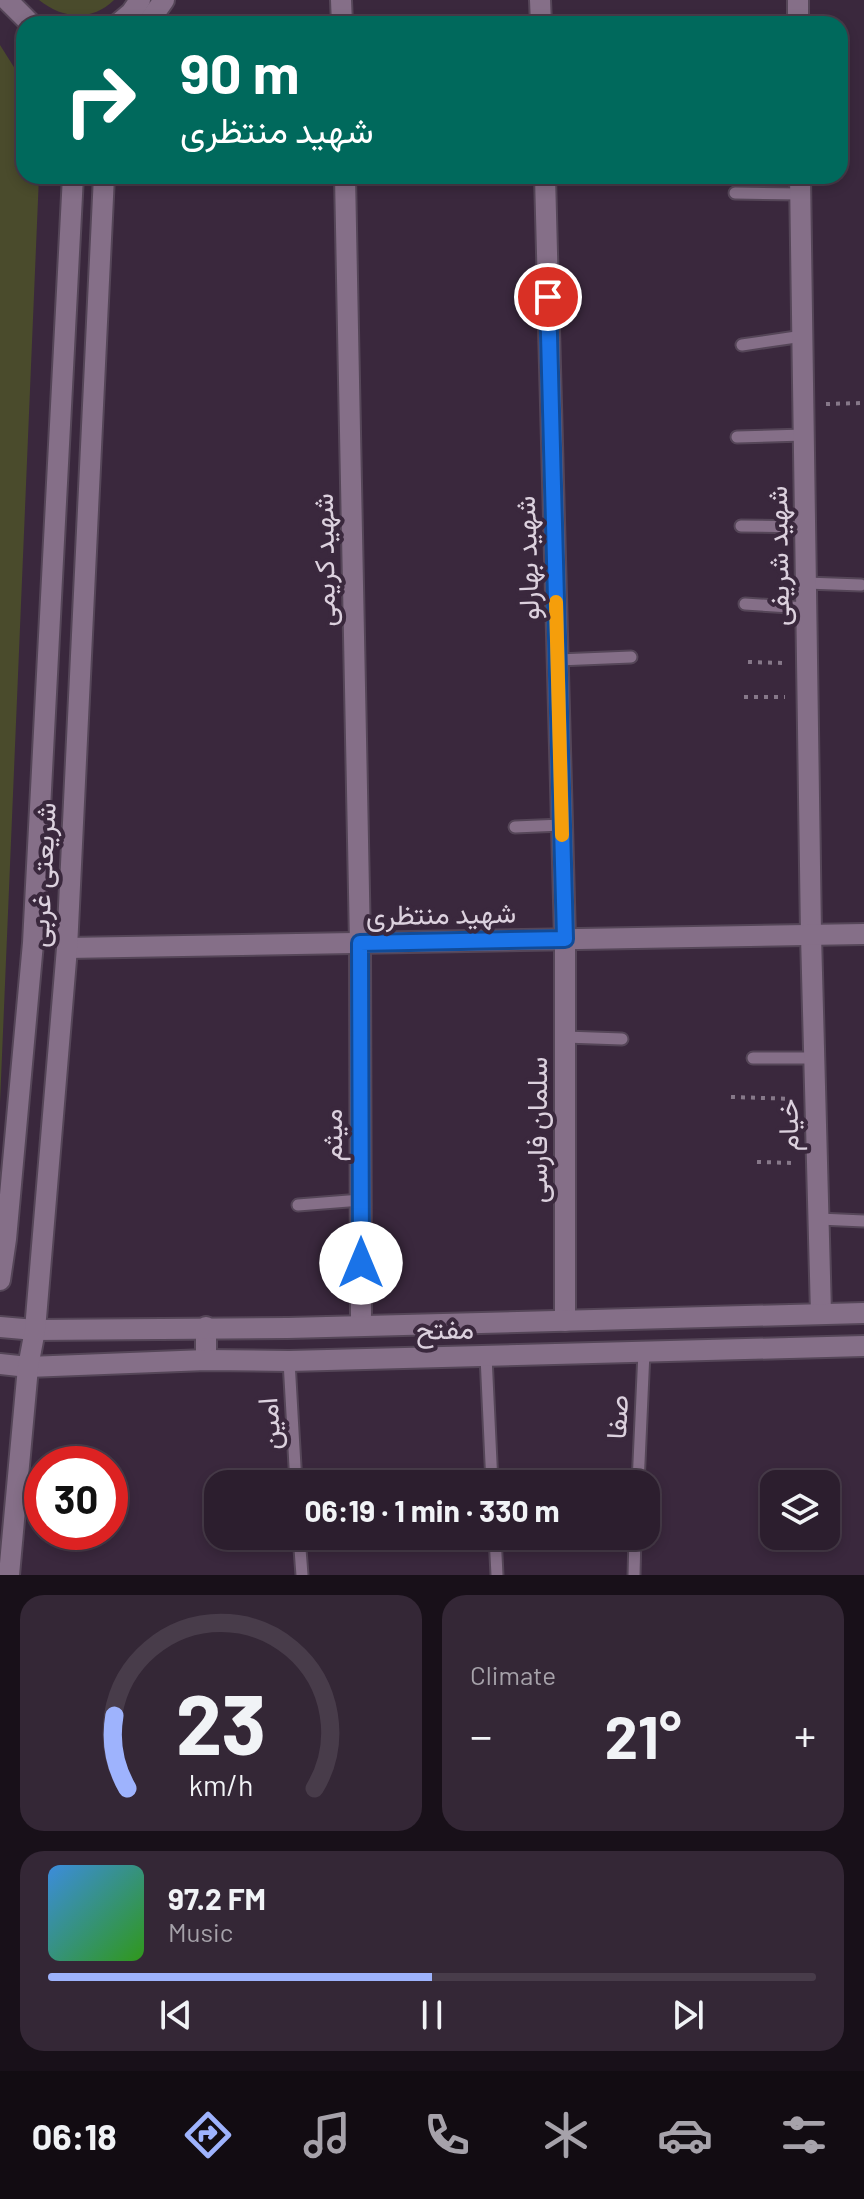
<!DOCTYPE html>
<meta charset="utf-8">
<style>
body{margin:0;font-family:Barlow,Vazirmatn,sans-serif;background:#342736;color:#f1f3f6;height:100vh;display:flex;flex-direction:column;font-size:30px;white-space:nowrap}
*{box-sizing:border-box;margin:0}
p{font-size:26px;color:#a6a2aa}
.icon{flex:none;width:44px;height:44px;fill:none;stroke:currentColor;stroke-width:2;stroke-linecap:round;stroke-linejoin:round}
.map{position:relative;height:1575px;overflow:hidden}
.side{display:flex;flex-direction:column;gap:20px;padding:20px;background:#181019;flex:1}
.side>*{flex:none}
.top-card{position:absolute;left:16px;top:16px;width:832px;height:168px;border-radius:24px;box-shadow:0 4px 12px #0003,0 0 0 2px #483c4a;background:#00695c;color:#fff;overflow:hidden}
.tools{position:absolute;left:760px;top:1470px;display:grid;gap:16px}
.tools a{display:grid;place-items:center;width:80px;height:80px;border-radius:16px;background:#2c1e2e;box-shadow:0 4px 12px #0003,0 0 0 2px #483c4a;font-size:40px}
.speed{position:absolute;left:24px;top:1446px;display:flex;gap:16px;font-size:40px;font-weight:700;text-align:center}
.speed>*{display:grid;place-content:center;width:104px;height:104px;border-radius:50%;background:#2c1e2e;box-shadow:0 4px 12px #0003,0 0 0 2px #483c4a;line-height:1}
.speed .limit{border:12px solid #d22;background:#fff;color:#111}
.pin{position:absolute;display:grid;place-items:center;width:68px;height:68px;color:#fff;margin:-34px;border:4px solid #fff;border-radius:50%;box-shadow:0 2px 8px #0007}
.me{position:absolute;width:88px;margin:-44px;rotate:0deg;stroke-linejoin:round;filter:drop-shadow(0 0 6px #0008)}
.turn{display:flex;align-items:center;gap:28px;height:168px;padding:0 32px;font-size:36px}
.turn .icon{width:104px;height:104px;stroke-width:2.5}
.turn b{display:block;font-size:56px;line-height:68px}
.big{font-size:60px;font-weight:700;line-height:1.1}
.side .widget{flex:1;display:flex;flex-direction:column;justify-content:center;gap:12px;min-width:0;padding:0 28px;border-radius:24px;background:#342736}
.side .dial{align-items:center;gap:0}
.dial svg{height:208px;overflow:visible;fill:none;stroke:#483c4a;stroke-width:7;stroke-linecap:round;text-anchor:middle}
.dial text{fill:#f1f3f6;stroke:none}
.song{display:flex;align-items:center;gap:24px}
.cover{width:96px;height:96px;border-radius:12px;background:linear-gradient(135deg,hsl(210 70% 55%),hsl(110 70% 35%))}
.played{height:8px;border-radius:4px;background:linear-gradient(90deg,#9eb3fd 50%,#483c4a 50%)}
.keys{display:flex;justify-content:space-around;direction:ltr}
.heat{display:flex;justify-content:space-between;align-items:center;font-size:44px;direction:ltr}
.side .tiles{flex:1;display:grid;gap:20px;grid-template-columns:1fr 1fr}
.widget:last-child{grid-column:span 2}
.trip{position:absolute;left:204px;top:1470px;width:456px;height:80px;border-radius:24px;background:#2c1e2e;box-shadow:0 4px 12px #0003,0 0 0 2px #483c4a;font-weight:700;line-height:80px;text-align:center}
.tabs{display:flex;height:128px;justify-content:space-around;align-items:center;background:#120c12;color:#a6a2aa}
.tabs .icon{width:56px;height:56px}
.tabs .current{color:#9eb3fd}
.tabs b{font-size:36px;color:#f1f3f6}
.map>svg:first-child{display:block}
.green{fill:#4a4b2c}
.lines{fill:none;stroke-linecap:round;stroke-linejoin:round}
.lane-casing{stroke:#554658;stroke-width:15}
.street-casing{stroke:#554658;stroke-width:24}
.secondary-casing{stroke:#554658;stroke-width:24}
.path{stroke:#867889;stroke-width:4;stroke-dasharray:4 6;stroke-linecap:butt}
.lane{stroke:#856f88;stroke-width:11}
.street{stroke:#856f88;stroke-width:20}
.secondary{stroke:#856f88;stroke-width:20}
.route-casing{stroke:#114b97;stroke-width:20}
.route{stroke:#1a73e8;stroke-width:14}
.slow{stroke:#f59e0b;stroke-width:14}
.labels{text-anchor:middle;stroke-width:8;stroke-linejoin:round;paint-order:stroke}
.street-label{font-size:28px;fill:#dcd1de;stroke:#3a283d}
</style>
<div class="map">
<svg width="864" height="1575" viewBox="0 0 864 1575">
<rect width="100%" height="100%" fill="#3a283d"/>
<g class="green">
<path d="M 39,0 L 114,0 C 91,22 63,19 39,0 Z"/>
<path d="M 0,45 L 24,83 L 24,176 L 39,176 L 0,1103 Z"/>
</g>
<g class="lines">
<g class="lane-casing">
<g id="lane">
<path d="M 735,193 L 801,194"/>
<path d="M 742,345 L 803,336"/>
<path d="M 737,437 L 804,435"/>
<path d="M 741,526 L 805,527"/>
<path d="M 806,583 L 861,585"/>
<path d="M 745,604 L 806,608"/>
<path d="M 558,660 L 631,657"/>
<path d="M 515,827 L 562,825"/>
<path d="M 565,1037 L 622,1039"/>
<path d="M 753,1058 L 814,1058"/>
<path d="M 298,1205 L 361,1200"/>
<path d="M 819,1219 L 864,1221"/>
<path d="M 486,1356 L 492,1484"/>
<path d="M 289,1361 L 296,1484"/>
<path d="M 638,1484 L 644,1352"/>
<path d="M 299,1536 L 302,1575"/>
<path d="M 495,1536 L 497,1575"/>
<path d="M 634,1575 L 635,1536"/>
</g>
</g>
<g class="street-casing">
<g id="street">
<path d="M 341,0 L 342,24"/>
<path d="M 540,0 L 541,24"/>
<path d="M 798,0 L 798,24"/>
<path d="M 345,176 L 360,943 L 361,1326"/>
<path d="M 545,176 L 565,939 L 565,1321"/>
<path d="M 800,176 L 811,935 L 821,1314"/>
<path d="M 67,948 L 864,934"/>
<path d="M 206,1327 L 206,1360"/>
</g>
</g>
<g class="secondary-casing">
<g id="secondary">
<path d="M 7,0 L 31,24"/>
<path d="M 118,24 L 131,13 L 140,0"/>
<path d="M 147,24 L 164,0"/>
<path d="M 0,1280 L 6,1239 L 33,943 L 73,176"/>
<path d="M 0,1327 L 35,1330 L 288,1328 L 864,1313"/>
<path d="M 0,1364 L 28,1367 L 206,1360 L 289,1361 L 864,1346"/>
<path d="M 9,1575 L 28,1367 L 35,1330 L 67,948 L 104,176"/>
</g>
</g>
<g class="path">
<path d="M 826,404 L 862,403"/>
<path d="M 748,662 L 785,663"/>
<path d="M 744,697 L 785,697"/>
<path d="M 731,1097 L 796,1099"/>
<path d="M 757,1162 L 795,1163"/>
</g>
<use href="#lane" class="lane"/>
<use href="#street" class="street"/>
<use href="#secondary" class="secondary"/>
</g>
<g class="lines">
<g class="route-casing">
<path id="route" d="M 361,1263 L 360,943 L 565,939 L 548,297"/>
</g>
<use href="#route" class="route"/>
<path class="slow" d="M 556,602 L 562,835"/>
</g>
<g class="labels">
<g class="street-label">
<text transform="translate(778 556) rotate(-91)" y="10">شهید شریفی</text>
<text transform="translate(527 558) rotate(-92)" y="10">شهید بهارلو</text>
<text transform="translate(324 560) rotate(-91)" y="10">شهید کریمی</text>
<text transform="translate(42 875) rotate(-87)" y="10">شریعتی غربی</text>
<text transform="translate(441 914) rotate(-1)" y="10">شهید منتظری</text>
<text transform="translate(788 1125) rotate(-91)" y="10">خیام</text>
<text transform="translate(537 1130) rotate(-90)" y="10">سلمان فارسی</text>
<text transform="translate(332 1135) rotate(-90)" y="10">میثم</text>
<text transform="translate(445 1329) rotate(-1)" y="10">مفتح</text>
<text transform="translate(617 1417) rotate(-87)" y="10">صفا</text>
<text transform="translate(269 1424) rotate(-94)" y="10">امین</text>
</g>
</g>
</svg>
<div class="tools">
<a><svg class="icon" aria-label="layers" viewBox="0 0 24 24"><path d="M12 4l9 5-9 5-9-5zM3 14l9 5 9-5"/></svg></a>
</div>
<div class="speed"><div class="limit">30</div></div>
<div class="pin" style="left:548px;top:297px;background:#d93025"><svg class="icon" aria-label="arrive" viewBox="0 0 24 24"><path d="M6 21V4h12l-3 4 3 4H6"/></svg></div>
<svg class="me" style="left:361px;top:1263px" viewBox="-20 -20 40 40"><circle r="19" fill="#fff"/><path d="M0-13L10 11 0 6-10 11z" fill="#1a73e8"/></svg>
<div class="trip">06:19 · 1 min · 330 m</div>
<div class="top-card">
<div class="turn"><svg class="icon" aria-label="right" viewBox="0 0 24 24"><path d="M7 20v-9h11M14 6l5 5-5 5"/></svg><div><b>90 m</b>شهید منتظری</div></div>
</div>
</div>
<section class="side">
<div class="tiles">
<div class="widget dial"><svg viewBox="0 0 100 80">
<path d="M14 69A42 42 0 1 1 86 69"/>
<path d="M14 69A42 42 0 0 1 9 41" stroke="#9eb3fd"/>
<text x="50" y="56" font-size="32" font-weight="700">23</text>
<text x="50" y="72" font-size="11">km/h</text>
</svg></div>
<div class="widget"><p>Climate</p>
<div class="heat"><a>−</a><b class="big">21°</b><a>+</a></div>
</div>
<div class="widget">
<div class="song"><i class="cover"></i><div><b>97.2 FM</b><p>Music</p></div></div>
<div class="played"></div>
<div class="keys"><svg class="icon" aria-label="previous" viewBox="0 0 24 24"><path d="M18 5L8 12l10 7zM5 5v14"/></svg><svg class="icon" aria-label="pause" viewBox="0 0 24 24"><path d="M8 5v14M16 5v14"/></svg><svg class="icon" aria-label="next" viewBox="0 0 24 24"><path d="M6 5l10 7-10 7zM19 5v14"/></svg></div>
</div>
</div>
</section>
<nav class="tabs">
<b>06:18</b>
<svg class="icon current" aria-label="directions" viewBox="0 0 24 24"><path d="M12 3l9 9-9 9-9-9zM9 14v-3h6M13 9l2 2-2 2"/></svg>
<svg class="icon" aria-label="music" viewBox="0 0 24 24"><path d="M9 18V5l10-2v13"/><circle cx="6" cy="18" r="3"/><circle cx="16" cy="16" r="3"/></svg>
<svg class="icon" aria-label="phone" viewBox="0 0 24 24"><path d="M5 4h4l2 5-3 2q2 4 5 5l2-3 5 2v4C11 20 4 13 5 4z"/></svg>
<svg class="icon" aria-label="climate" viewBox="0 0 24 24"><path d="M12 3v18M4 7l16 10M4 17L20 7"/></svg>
<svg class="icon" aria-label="car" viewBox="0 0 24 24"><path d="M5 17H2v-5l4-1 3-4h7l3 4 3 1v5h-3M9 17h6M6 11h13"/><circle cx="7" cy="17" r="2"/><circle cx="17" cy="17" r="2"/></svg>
<svg class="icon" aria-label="filters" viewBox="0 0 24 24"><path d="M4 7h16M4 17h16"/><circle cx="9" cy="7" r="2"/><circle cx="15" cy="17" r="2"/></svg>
</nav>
